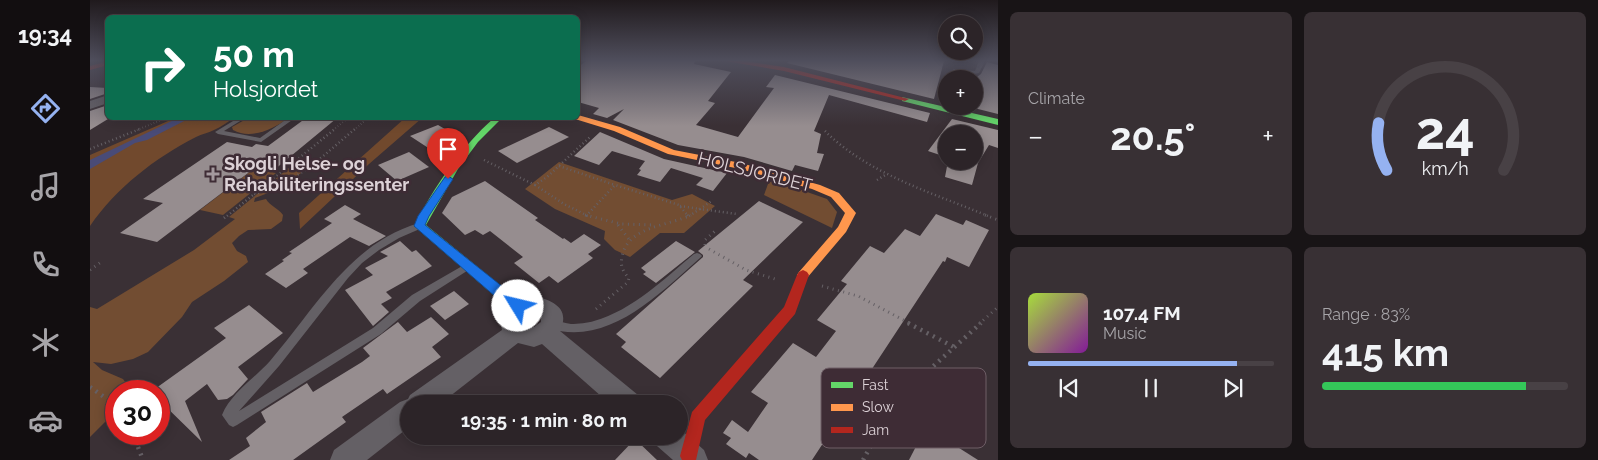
<!DOCTYPE html>
<meta charset="utf-8">
<style>
body{margin:0;font-family:Raleway,sans-serif;background:#383034;color:#f1f3f6;height:100vh;display:flex;flex-direction:column;font-size:19px;white-space:nowrap}
*{box-sizing:border-box;margin:0}
p{font-size:16px;color:#a6a4a8}
.icon{flex:none;width:28px;height:28px;fill:none;stroke:currentColor;stroke-width:2;stroke-linecap:round;stroke-linejoin:round}
.map{position:relative;flex:1;overflow:hidden}
.sheet{display:flex;flex-direction:column;gap:12px;padding:12px;background:#181416;width:600px}
.sheet>*{flex:none}
.top-card{position:absolute;left:15px;top:15px;width:475px;height:105px;border-radius:8px;box-shadow:0 2px 12px #0003,0 0 0 1px #484145;background:#0b6e4f;color:#fff;overflow:hidden}
.tools{position:absolute;left:848px;top:15px;display:grid;gap:10px}
.tools a{display:grid;place-items:center;width:45px;height:45px;border-radius:50%;background:#2c2428;box-shadow:0 2px 12px #0003,0 0 0 1px #484145;font-size:25px}
.speed{position:absolute;left:15px;top:380px;display:flex;gap:10px;font-size:25px;font-weight:700;text-align:center}
.speed>*{display:grid;place-content:center;width:65px;height:65px;border-radius:50%;background:#2c2428;box-shadow:0 2px 12px #0003,0 0 0 1px #484145;line-height:1}
.speed .limit{border:8px solid #d22;background:#fff;color:#111}
.pin{position:absolute;display:grid;place-items:center;width:42px;height:42px;color:#fff;margin:-51px -21px;border-radius:50% 50% 50% 0;rotate:-45deg;box-shadow:0 0 5px #0007}
.pin .icon{rotate:45deg}
.me{position:absolute;width:55px;margin:-28px;rotate:306deg;stroke-linejoin:round;filter:drop-shadow(0 0 4px #0008)}
.turn{display:flex;align-items:center;gap:18px;height:105px;padding:0 25px;font-size:22px}
.turn .icon{width:65px;height:65px;stroke-width:2.5}
.turn b{display:block;font-size:35px;line-height:42px}
.big{font-size:38px;font-weight:700;line-height:1.1}
.sheet .widget{flex:1;display:flex;flex-direction:column;justify-content:center;gap:8px;min-width:0;padding:0 18px;border-radius:8px;background:#383034}
.sheet .dial{align-items:center;gap:0}
.dial svg{height:130px;overflow:visible;fill:none;stroke:#484145;stroke-width:7;stroke-linecap:round;text-anchor:middle}
.dial text{fill:#f1f3f6;stroke:none}
.song{display:flex;align-items:center;gap:15px}
.cover{width:60px;height:60px;border-radius:8px;background:linear-gradient(135deg,hsl(80 70% 55%),hsl(290 70% 35%))}
.played{height:5px;border-radius:2px;background:linear-gradient(90deg,#95b2f1 85%,#484145 85%)}
.keys{display:flex;justify-content:space-around;direction:ltr}
.heat{display:flex;justify-content:space-between;align-items:center;font-size:28px;direction:ltr}
.charge{height:8px;border-radius:4px;background:linear-gradient(90deg,#34c759 83%,#484145 0)}
.sheet .tiles{flex:1;display:grid;gap:12px;grid-template-columns:repeat(2,1fr)}
.trip{position:absolute;left:310px;top:395px;width:288px;height:50px;border-radius:25px;background:#2c2428;box-shadow:0 2px 12px #0003,0 0 0 1px #484145;font-weight:700;line-height:50px;text-align:center}
main{display:flex;flex:1;min-height:0}
.tabs{display:flex;flex-direction:column;width:90px;justify-content:space-around;align-items:center;background:#120e10;color:#a6a4a8}
.tabs .icon{width:35px;height:35px}
.tabs .on{color:#95b2f1}
.tabs b{font-size:22px;color:#f1f3f6}
.map>svg:first-child{display:block}
.green{fill:#724d32}
.forest{fill:#71492d}
.water{fill:#494b77}
.building{fill:#968d8f}
.lines{fill:none;stroke-linecap:round;stroke-linejoin:round}
.path-far3{stroke:#656065;stroke-width:2;stroke-dasharray:0.5 2.5;stroke-linecap:butt}
.path-far2{stroke:#656065;stroke-width:2.5;stroke-dasharray:1 3;stroke-linecap:butt}
.path-far1{stroke:#656065;stroke-width:3;stroke-dasharray:1 4.5;stroke-linecap:butt}
.path{stroke:#656065;stroke-width:4.5;stroke-dasharray:2 5;stroke-linecap:butt}
.lane{fill:#646065;fill-rule:evenodd}
.street{fill:#646065;fill-rule:evenodd}
.fast{fill:#63d668;fill-rule:evenodd}
.slow{fill:#ff974d;fill-rule:evenodd}
.jam{fill:#b3261e;fill-rule:evenodd}
.route{fill:#1a73e8;stroke:#114b97}
.poi-dot{fill:#a4999e;stroke:#3e2c35;stroke-width:2}
.labels{text-anchor:middle;stroke-width:5;stroke-linejoin:round;paint-order:stroke}
.poi-label{font-size:18px;font-weight:bold;fill:#ddd2d7;stroke:#3e2c35;text-anchor:start}
.street-label{font-size:18px;fill:#ddd2d7;stroke:#3e2c35}
.key{fill:#3e2c35;stroke:#6e5e66;stroke-width:1}
.key-label{font-size:14px;fill:#ddd2d7}
</style>
<main>
<nav class="tabs">
<b>19:34</b>
<svg class="icon on" aria-label="directions" viewBox="0 0 24 24"><path d="M12 3l9 9-9 9-9-9zM9 14v-3h6M13 9l2 2-2 2"/></svg>
<svg class="icon" aria-label="music" viewBox="0 0 24 24"><path d="M9 18V5l10-2v13"/><circle cx="6" cy="18" r="3"/><circle cx="16" cy="16" r="3"/></svg>
<svg class="icon" aria-label="phone" viewBox="0 0 24 24"><path d="M5 4h4l2 5-3 2q2 4 5 5l2-3 5 2v4C11 20 4 13 5 4z"/></svg>
<svg class="icon" aria-label="climate" viewBox="0 0 24 24"><path d="M12 3v18M4 7l16 10M4 17L20 7"/></svg>
<svg class="icon" aria-label="car" viewBox="0 0 24 24"><path d="M5 17H2v-5l4-1 3-4h7l3 4 3 1v5h-3M9 17h6M6 11h13"/><circle cx="7" cy="17" r="2"/><circle cx="17" cy="17" r="2"/></svg>
</nav>
<div class="map">
<svg width="908" height="460" viewBox="0 0 908 460">
<rect width="100%" height="100%" fill="#3a3035"/>
<g class="green">
<path d="M 158,118 L 198,118 C 184,129 161,140 143,130 L 142,127 Z"/>
<path d="M 211,158 L 219,161 L 223,164 L 191,188 L 165,198 L 164,202 L 176,199 C 180,206 188,208 193,215 L 192,221 L 181,229 L 158,230 L 149,236 L 142,243 L 147,251 L 156,256 L 158,262 L 134,281 L 102,302 L 92,317 L 58,352 L 43,359 L 21,364 L 3,362 L 12,370 L 33,379 L 41,390 L 40,391 L 26,391 L 26,411 L 0,437 L 0,307 L 7,309 L 104,250 L 145,219 L 139,217 Z"/>
<path d="M 469,162 L 582,200 L 602,194 L 625,206 L 594,233 L 570,233 L 540,257 L 525,250 L 514,239 L 515,231 L 465,209 L 435,189 Z"/>
<path d="M 165,168 L 186,173 L 133,215 L 110,210 Z"/>
<path d="M 683,180 L 737,199 L 747,212 L 742,228 L 674,195 L 678,184 Z"/>
</g>
<g class="forest">
<path d="M 85,118 L 144,118 C 137,122 131,127 124,130 C 118,133 112,134 106,137 C 65,158 26,188 0,226 L 0,155 Z"/>
<path d="M 315,118 L 332,118 L 279,164 L 210,229 L 209,213 Z"/>
</g>
<path class="water" d="M 88,118 L 100,118 L 57,140 L 45,143 L 0,169 L 0,160 Z"/>
<g class="building">
<path d="M 496,61 L 605,61 L 604,64 L 641,72 L 618,101 L 625,103 L 606,125 L 648,137 L 684,88 L 676,87 L 685,75 L 840,113 L 837,122 L 739,95 L 724,131 L 731,134 L 727,153 L 734,154 L 728,171 L 705,165 L 702,171 L 654,157 L 588,145 L 523,120 L 534,109 L 517,118 L 503,114 L 509,108 L 488,102 L 488,67 Z"/>
<path d="M 699,61 L 854,61 L 844,99 L 697,63 Z"/>
<path d="M 897,62 L 908,65 L 908,114 L 880,107 L 884,106 L 884,94 L 888,82 L 884,82 L 884,79 L 891,74 Z"/>
<path d="M 0,87 L 18,88 L 18,93 L 0,99 Z"/>
<path d="M 18,105 L 18,119 L 0,130 L 0,111 Z"/>
<path d="M 216,118 L 247,118 L 184,170 L 166,167 L 67,242 L 30,233 L 73,203 L 53,199 L 137,142 L 162,147 L 166,144 L 178,146 Z"/>
<path d="M 862,119 L 908,130 L 908,148 L 899,145 L 888,163 L 882,185 L 855,177 L 858,161 L 884,161 L 884,134 L 856,134 L 856,157 L 838,151 Z"/>
<path d="M 348,125 L 372,139 L 369,144 L 346,153 L 320,136 Z"/>
<path d="M 459,127 L 479,137 L 427,163 L 408,151 Z"/>
<path d="M 510,132 L 574,159 L 637,173 L 623,191 L 606,185 L 613,178 L 581,168 L 570,182 L 547,175 L 551,170 L 549,169 L 555,161 L 522,151 L 509,165 L 484,156 Z"/>
<path d="M 319,152 L 339,167 L 307,181 L 288,165 Z"/>
<path d="M 395,181 L 448,218 L 445,220 L 473,239 L 474,238 L 481,243 L 494,234 L 511,245 L 498,254 L 503,258 L 468,283 L 459,276 L 449,283 L 424,263 L 433,257 L 400,231 L 393,235 L 385,230 L 375,235 L 352,213 L 362,197 Z"/>
<path d="M 669,201 L 713,222 L 653,280 L 663,286 L 570,378 L 531,347 L 536,342 L 526,334 L 613,257 L 613,255 L 608,251 Z"/>
<path d="M 255,205 L 271,214 L 263,219 L 296,236 L 279,246 L 260,237 L 213,269 L 218,273 L 196,288 L 175,274 L 194,261 L 192,260 L 202,253 L 199,252 L 242,223 L 234,219 Z"/>
<path d="M 846,214 L 873,225 L 876,220 L 899,230 L 879,267 L 857,257 L 855,262 L 853,261 L 722,460 L 669,460 L 659,453 L 656,458 L 636,444 L 641,438 L 633,433 L 642,420 L 658,432 L 678,403 L 661,392 L 703,343 L 726,357 L 746,331 L 727,320 L 757,284 L 751,281 L 780,246 L 794,253 L 815,229 L 830,236 Z"/>
<path d="M 310,241 L 322,252 L 326,250 L 342,266 L 296,292 L 302,298 L 291,304 L 299,312 L 283,326 L 255,290 L 283,275 L 275,268 L 298,256 L 290,252 Z"/>
<path d="M 586,241 L 605,252 L 566,283 L 553,274 L 556,272 L 551,268 Z"/>
<path d="M 364,291 L 379,304 L 355,320 L 340,306 Z"/>
<path d="M 159,305 L 193,333 L 148,367 L 158,379 L 143,395 L 137,399 L 128,400 L 117,384 L 95,401 L 112,442 L 69,400 L 69,391 L 62,391 L 136,338 L 124,328 Z"/>
<path d="M 341,317 L 359,334 L 342,347 L 351,357 L 297,394 L 293,389 L 252,417 L 256,422 L 203,460 L 139,460 L 160,446 L 156,438 L 176,422 L 171,412 L 217,383 L 223,392 L 272,362 L 280,356 L 273,348 L 308,322 L 317,332 Z"/>
<path d="M 836,427 L 888,460 L 819,460 Z"/>
<path d="M 545,439 L 567,460 L 525,460 Z"/>
</g>
<g class="lines">
<g class="path-far3">
<path d="M 47,130 L 76,118"/>
<path d="M 243,130 L 258,118"/>
<path d="M 264,130 L 278,118"/>
</g>
<g class="path-far2">
<path d="M 735,131 C 778,174 843,193 898,216"/>
<path d="M 0,149 L 50,129"/>
<path d="M 394,160 L 445,185 L 457,177 L 501,136"/>
<path d="M 469,166 L 525,185"/>
<path d="M 787,180 L 797,174"/>
<path d="M 445,185 L 474,204 L 498,216"/>
<path d="M 164,194 C 203,186 235,154 265,129"/>
<path d="M 590,206 L 610,209 L 623,200"/>
<path d="M 137,216 L 245,129"/>
<path d="M 496,216 L 525,185 L 589,205 L 598,216"/>
<path d="M 599,216 L 610,209 L 647,214"/>
</g>
<g class="path-far1">
<path d="M 495,215 L 531,224 L 565,225"/>
<path d="M 597,215 L 598,216"/>
<path d="M 895,215 L 908,220"/>
<path d="M 496,216 L 497,215"/>
<path d="M 134,218 L 138,215"/>
<path d="M 528,225 L 541,242"/>
<path d="M 615,245 L 615,240 L 625,231"/>
<path d="M 619,249 L 656,270 L 688,280"/>
<path d="M 0,270 L 11,262"/>
<path d="M 732,286 L 768,296 L 821,324"/>
<path d="M 506,309 L 538,282 L 539,278 C 533,272 530,266 532,257 C 537,226 579,226 601,215"/>
<path d="M 889,324 L 908,307"/>
</g>
<g class="path">
<path d="M 818,323 L 864,347"/>
<path d="M 0,387 L 17,399 L 26,401"/>
<path d="M 43,434 L 53,460"/>
<path d="M 773,460 L 807,399 L 891,323"/>
</g>
<g class="lane">
<path d="M 889,61 L 895,61 L 889,73 C 880,75 869,75 861,71 L 864,69 L 885,71 Z"/>
<path d="M 148,118 L 155,118 L 134,131 L 170,138 L 198,118 L 205,118 L 171,142 L 128,134 L 125,132 Z"/>
<path d="M 329,223 L 332,224 L 333,226 L 332,228 L 309,238 L 289,250 L 272,263 L 258,278 L 189,366 L 149,411 L 283,328 L 322,295 L 374,265 L 380,265 L 382,267 L 380,269 L 330,301 L 291,334 L 147,425 L 143,427 L 139,425 L 132,415 C 141,393 165,378 180,361 C 224,310 260,243 329,223 Z"/>
<path d="M 607,253 L 610,254 L 612,256 L 610,258 C 570,293 518,348 458,328 L 457,325 L 458,322 C 466,320 474,323 481,324 C 488,324 498,323 504,321 C 543,310 574,279 604,254 Z"/>
</g>
<g class="street">
<path d="M 18,95 L 18,103 L 0,109 L 0,101 Z"/>
<path d="M 443,295 C 462,301 481,307 470,331 L 548,395 L 552,404 L 520,404 L 452,344 L 444,347 L 428,343 L 350,404 L 319,404 L 319,427 L 277,460 L 240,460 L 244,450 L 310,402 L 318,399 L 320,395 L 412,330 L 409,317 L 420,300 ZM 442,312 L 451,317 L 451,322 L 444,327 L 433,324 L 432,318 L 435,313 Z"/>
<path d="M 589,428 L 614,450 L 618,460 L 583,460 L 567,446 L 563,436 L 589,436 Z"/>
</g>
<g class="fast">
<path d="M 812,97 L 908,119 L 908,125 L 812,101 Z"/>
<path d="M 404,118 L 412,118 L 388,142 L 368,169 L 336,225 L 432,303 L 434,307 L 432,311 L 427,312 L 422,311 L 324,226 C 345,186 370,148 404,118 Z"/>
</g>
<path class="slow" d="M 488,115 L 530,127 L 584,150 L 651,163 L 730,185 L 749,193 L 766,213 L 756,232 L 717,278 L 709,278 L 707,275 L 709,272 L 748,227 L 755,213 L 741,197 L 722,189 L 650,169 L 578,154 L 524,131 L 485,119 L 484,118 L 488,118 Z"/>
<g class="jam">
<path d="M 18,61 L 18,65 L 0,70 L 0,66 Z"/>
<path d="M 635,61 L 654,61 L 694,67 L 819,99 L 815,101 L 694,71 Z"/>
<path d="M 713,270 L 717,272 L 719,275 L 705,314 L 615,420 L 606,460 L 592,460 L 590,456 L 602,412 L 694,307 L 707,275 L 709,272 Z"/>
</g>
</g>
<linearGradient id="sky" x2="0" y2="1"><stop stop-color="#201a1d"/><stop offset="0.48" stop-color="#4f4e5c"/><stop offset="1" stop-color="#4f4e5c" stop-opacity="0"/></linearGradient>
<rect width="908" height="126" fill="url(#sky)"/>
<path class="route" d="M 358,176 L 363,179 L 339,216 L 335,225 L 433,303 L 435,306 L 432,311 L 427,313 L 422,311 L 324,226 L 328,216 L 355,177 Z"/>
<path class="poi-dot" d="M120.5 166.5h5v5h5v5h-5v5h-5v-5h-5v-5h5z"/>
<g class="labels">
<g class="poi-label">
<text x="134" y="170">Skogli Helse- og<tspan x="134" dy="21">Rehabiliteringssenter</tspan></text>
</g>
<g class="street-label">
<text transform="translate(665 172) rotate(14)" y="6">HOLSJORDET</text>
</g>
</g>
<rect x="731" y="368" width="165" height="80" rx="8" class="key"/>
<rect x="741" y="382" width="22" height="6" fill="#63d668"/>
<rect x="741" y="404" width="22" height="7" fill="#ff974d"/>
<rect x="741" y="427" width="22" height="6" fill="#b3261e"/>
<g class="key-label">
<text x="772" y="390">Fast</text>
<text x="772" y="412">Slow</text>
<text x="772" y="435">Jam</text>
</g>
</svg>
<div class="tools">
<a><svg class="icon" aria-label="search" viewBox="0 0 24 24"><circle cx="10" cy="10" r="6"/><path d="M15 15l6 6"/></svg></a>
<a>+</a>
<a>−</a>
</div>
<div class="speed"><div class="limit">30</div></div>
<div class="pin" style="left:358px;top:179px;background:#d93025"><svg class="icon" aria-label="arrive" viewBox="0 0 24 24"><path d="M6 21V4h12l-3 4 3 4H6"/></svg></div>
<svg class="me" style="left:428px;top:306px" viewBox="-20 -20 40 40"><circle r="19" fill="#fff"/><path d="M0-13L10 11 0 6-10 11z" fill="#1a73e8"/></svg>
<div class="trip">19:35 · 1 min · 80 m</div>
<div class="top-card">
<div class="turn"><svg class="icon" aria-label="right" viewBox="0 0 24 24"><path d="M7 20v-9h11M14 6l5 5-5 5"/></svg><div><b>50 m</b>Holsjordet</div></div>
</div>
</div>
<section class="sheet">
<div class="tiles">
<div class="widget"><p>Climate</p>
<div class="heat"><a>−</a><b class="big">20.5°</b><a>+</a></div>
</div>
<div class="widget dial"><svg viewBox="0 0 100 80">
<path d="M14 69A42 42 0 1 1 86 69"/>
<path d="M14 69A42 42 0 0 1 9 40" stroke="#95b2f1"/>
<text x="50" y="56" font-size="32" font-weight="700">24</text>
<text x="50" y="72" font-size="11">km/h</text>
</svg></div>
<div class="widget">
<div class="song"><i class="cover"></i><div><b>107.4 FM</b><p>Music</p></div></div>
<div class="played"></div>
<div class="keys"><svg class="icon" aria-label="previous" viewBox="0 0 24 24"><path d="M18 5L8 12l10 7zM5 5v14"/></svg><svg class="icon" aria-label="pause" viewBox="0 0 24 24"><path d="M8 5v14M16 5v14"/></svg><svg class="icon" aria-label="next" viewBox="0 0 24 24"><path d="M6 5l10 7-10 7zM19 5v14"/></svg></div>
</div>
<div class="widget"><p>Range · 83%</p><b class="big">415 km</b><div class="charge"></div></div>
</div>
</section>
</main>
